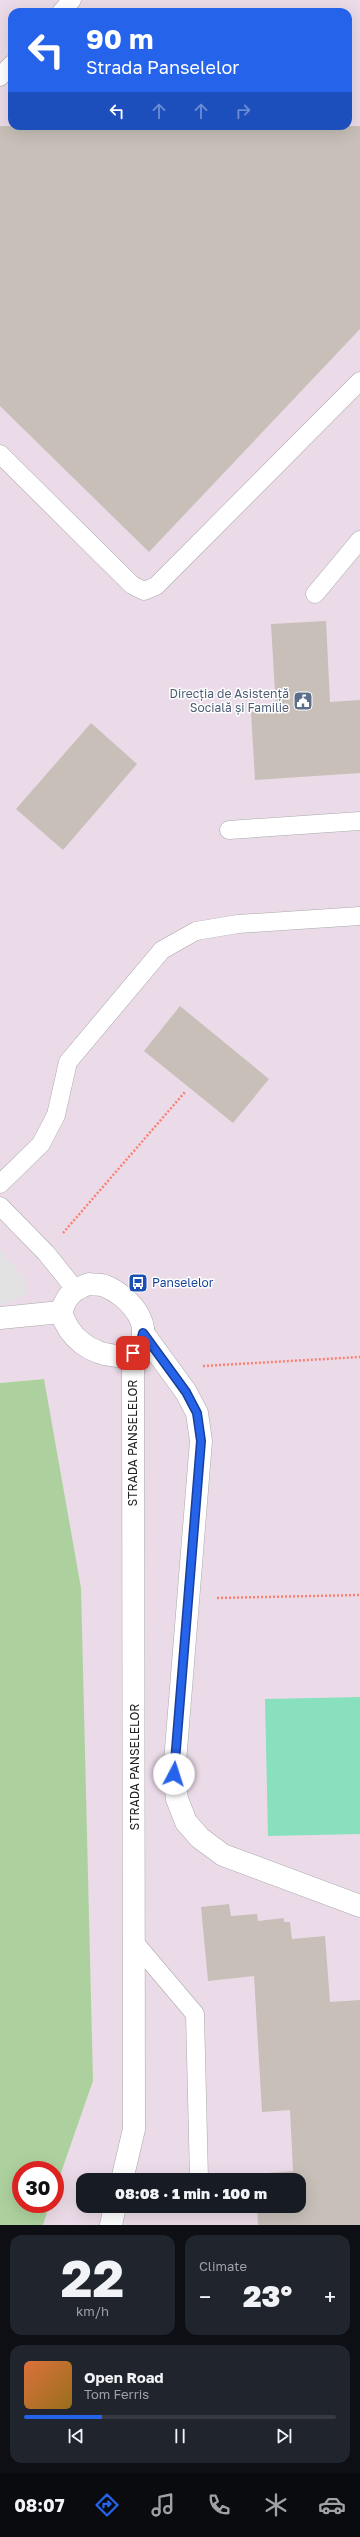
<!DOCTYPE html>
<meta charset="utf-8">
<style>
body{margin:0;font-family:"Golos Text",sans-serif;background:#20242c;color:#f1f3f6;height:100vh;display:flex;flex-direction:column;font-size:15px;white-space:nowrap}
*{box-sizing:border-box;margin:0}
p{font-size:13px;color:#9ea1a6}
.icon{flex:none;width:22px;height:22px;fill:none;stroke:currentColor;stroke-width:2;stroke-linecap:round;stroke-linejoin:round}
.map{position:relative;height:2225px;overflow:hidden}
.panel{display:flex;flex-direction:column;gap:10px;padding:10px;background:#0d0f14;flex:1}
.panel>*{flex:none}
.hud{position:absolute;left:8px;top:8px;width:344px;height:122px;border-radius:12px;box-shadow:0 4px 16px #0002;background:#2563eb;color:#fff;overflow:hidden}
.speed{position:absolute;left:12px;top:2161px;display:flex;gap:8px;font-size:20px;font-weight:700;text-align:center}
.speed>*{display:grid;place-content:center;width:52px;height:52px;border-radius:50%;background:#171b24;box-shadow:0 4px 16px #0002;line-height:1}
.speed .limit{border:6px solid #d22;background:#fff;color:#111}
.pin{position:absolute;display:grid;place-items:center;width:34px;height:34px;color:#fff;margin:-17px;border-radius:8px;box-shadow:0 2px 6px #0006}
.me{position:absolute;width:44px;margin:-22px;rotate:5deg;stroke-linejoin:round;filter:drop-shadow(0 0 3px #0008)}
.turn{display:flex;align-items:center;gap:14px;height:84px;padding:0 12px;font-size:18px}
.turn .icon{width:52px;height:52px;stroke-width:2.5}
.turn b{display:block;font-size:28px;line-height:34px}
.lanes{display:flex;align-items:center;height:38px;padding:0 12px;background:#0003;justify-content:center;gap:20px;direction:ltr}
.lanes .off{opacity:.35}
.big{font-size:30px;font-weight:800;line-height:1.1}
.panel .widget{flex:1;display:flex;flex-direction:column;justify-content:center;gap:6px;min-width:0;padding:0 14px;border-radius:12px;background:#20242c}
.panel .dial{align-items:center;gap:0}
.dial b{font-size:52px;line-height:1}
.song{display:flex;align-items:center;gap:12px}
.cover{width:48px;height:48px;border-radius:6px;background:linear-gradient(135deg,hsl(20 70% 55%),hsl(40 70% 35%))}
.played{height:4px;border-radius:2px;background:linear-gradient(90deg,#2563eb 25%,#363941 25%)}
.keys{display:flex;justify-content:space-around;direction:ltr}
.heat{display:flex;justify-content:space-between;align-items:center;font-size:22px;direction:ltr}
.panel .tiles{flex:1;display:grid;gap:10px;grid-template-columns:1fr 1fr}
.widget:last-child{grid-column:span 2}
.trip{position:absolute;left:76px;top:2173px;width:230px;height:40px;border-radius:12px;background:#171b24;box-shadow:0 4px 16px #0002;font-weight:800;line-height:40px;text-align:center}
.tab-bar{display:flex;height:64px;justify-content:space-around;align-items:center;background:#090b0e;color:#9ea1a6}
.tab-bar .icon{width:28px;height:28px}
.tab-bar .active{color:#2563eb}
.tab-bar b{font-size:18px;color:#f1f3f6}
.map>svg:first-child{display:block}
.industrial{fill:#ebdbe8;fill-rule:evenodd}
.forest{fill:#add19e}
.pitch{fill:#88e0be}
.parking{fill:#e2e2e2}
.building{fill:#c7bfb8}
.lines{fill:none;stroke-linecap:round;stroke-linejoin:round}
.service-casing{stroke:#a9a9a9;stroke-width:19}
.minor-casing{stroke:#a9a9a9;stroke-width:23}
.path{stroke:#fa8072;stroke-width:2.5;stroke-dasharray:2 2;stroke-linecap:butt}
.service{stroke:#fff;stroke-width:18}
.minor{stroke:#fff;stroke-width:22}
.route-casing{stroke:#184099;stroke-width:10}
.route{stroke:#2563eb;stroke-width:7}
.labels{text-anchor:middle;stroke-width:3;stroke-linejoin:round;paint-order:stroke}
.service-label{font-size:12px;fill:#4e5e75;stroke:#fff;text-anchor:end}
.transit-label{font-size:12px;fill:#164399;stroke:#fff;text-anchor:start}
.street-label{font-size:12px;fill:#222;stroke:#fff}
</style>
<div class="map">
<svg width="360" height="2225" viewBox="0 0 360 2225">
<rect width="100%" height="100%" fill="#f2efe9"/>
<path class="industrial" d="M 0,0 L 360,0 L 360,2225 L 43,2225 L 50,2204 L 55,2204 L 55,2190 L 93,2081 L 44,1379 L 0,1383 ZM 12,12 L 348,12 L 348,126 L 12,126 ZM 83,2180 L 299,2180 L 299,2206 L 83,2206 Z"/>
<path class="forest" d="M 44,1379 L 81,1588 L 93,2081 L 55,2190 L 55,2170 L 21,2170 L 21,2204 L 50,2204 L 43,2225 L 0,2225 L 0,1383 Z"/>
<path class="pitch" d="M 360,1697 L 360,1834 L 268,1836 L 265,1699 Z"/>
<path class="parking" d="M 0,1250 L 24,1278 L 26,1294 L 9,1303 L 0,1304 Z"/>
<g class="building">
<path d="M 0,126 L 360,126 L 360,329 L 149,552 L 0,406 Z"/>
<path d="M 326,621 L 330,702 L 360,700 L 360,773 L 255,780 L 251,712 L 276,710 L 271,624 Z"/>
<path d="M 91,723 L 137,764 L 63,850 L 16,809 Z"/>
<path d="M 180,1006 L 269,1079 L 233,1123 L 144,1051 Z"/>
<path d="M 229,1904 L 231,1916 L 257,1914 L 258,1921 L 284,1918 L 284,1922 L 290,1922 L 292,1939 L 325,1936 L 330,2002 L 360,2000 L 360,2225 L 258,2225 L 257,2206 L 299,2206 L 299,2180 L 256,2180 L 255,2174 L 293,2171 L 290,2110 L 262,2112 L 254,1976 L 208,1981 L 201,1907 Z"/>
</g>
<g class="lines">
<g class="service-casing">
<g id="service">
<path d="M 61,12 L 72,0"/>
<path d="M 0,77 L 12,64"/>
<path d="M 0,454 L 132,585 L 144,591 L 156,586 L 360,381"/>
<path d="M 315,594 L 360,540"/>
<path d="M 229,830 L 360,821"/>
<path d="M 0,1184 L 41,1144 L 56,1115 L 68,1062 L 162,950 L 196,931 L 238,924 L 360,916"/>
<path d="M 0,1206 L 46,1253 L 75,1289"/>
<path d="M 135,1943 L 195,2014 L 199,2178"/>
</g>
</g>
<g class="minor-casing">
<g id="minor">
<path d="M 89,1284 C 94,1285 100,1284 105,1286 C 128,1295 159,1328 134,1352 C 131,1355 122,1356 117,1356 C 90,1354 69,1338 61,1312 C 67,1295 72,1290 89,1284 Z"/>
<path d="M 0,1318 L 61,1312"/>
<path d="M 143,1333 L 186,1392 L 197,1413 L 201,1441 L 174,1774 L 177,1799 L 186,1822 L 200,1838 L 223,1855 L 360,1906"/>
<path d="M 122,2180 L 134,2129 L 133,1353"/>
<path d="M 111,2225 L 115,2206"/>
</g>
</g>
<g class="path">
<path d="M 63,1233 L 185,1092"/>
<path d="M 203,1366 L 360,1357"/>
<path d="M 217,1598 L 360,1595"/>
</g>
<use href="#service" class="service"/>
<use href="#minor" class="minor"/>
</g>
<g class="lines">
<g class="route-casing">
<path id="route" d="M 133,1353 L 140,1345 L 143,1333 L 186,1392 L 197,1413 L 201,1441 L 174,1774"/>
</g>
<use href="#route" class="route"/>
</g>
<defs>
<g id="civic-square" transform="scale(1)"><rect x="-9" y="-9" width="18" height="18" rx="4" fill="#5c6f8a" stroke="#fff"/><path d="M-.6-6.5H3V-4.5H.6V-3L4-1V1h2V6H-6V1h2V-1L-.6-3ZM-1.2 2.5V6h2.4V2.5Z" fill="#fff"/></g>
<g id="bus-square" transform="scale(1)"><rect x="-9" y="-9" width="18" height="18" rx="4" fill="#1a4fb4" stroke="#fff"/><path d="M-5-6H5V4H4V6H2V4H-2V6H-4V4H-5ZM-3.5-4V0h7V-4ZM-3.5 1.2v1.5H-2V1.2ZM2 1.2v1.5H3.5V1.2Z" fill="#fff"/></g>
</defs>
<g fill-rule="evenodd">
<use href="#civic-square" x="303" y="701"/>
<use href="#bus-square" x="138" y="1283"/>
</g>
<g class="labels">
<g class="service-label">
<text x="289" y="698">Direcția de Asistență<tspan x="289" dy="14">Socială și Familie</tspan></text>
</g>
<g class="transit-label">
<text x="152" y="1287">Panselelor</text>
</g>
<g class="street-label">
<text transform="translate(133 1443) rotate(-90)" y="4">STRADA PANSELELOR</text>
<text transform="translate(135 1767) rotate(-90)" y="4">STRADA PANSELELOR</text>
</g>
</g>
</svg>
<div class="speed"><div class="limit">30</div></div>
<div class="pin" style="left:133px;top:1353px;background:#d93025"><svg class="icon" aria-label="arrive" viewBox="0 0 24 24"><path d="M6 21V4h12l-3 4 3 4H6"/></svg></div>
<svg class="me" style="left:174px;top:1774px" viewBox="-20 -20 40 40"><circle r="19" fill="#fff"/><path d="M0-13L10 11 0 6-10 11z" fill="#2563eb"/></svg>
<div class="trip">08:08 · 1 min · 100 m</div>
<div class="hud">
<div class="turn"><svg class="icon" aria-label="left" viewBox="0 0 24 24"><path d="M17 20v-9H6M10 6l-5 5 5 5"/></svg><div><b>90 m</b>Strada Panselelor</div></div>
<div class="lanes"><svg class="icon" aria-label="left" viewBox="0 0 24 24"><path d="M17 20v-9H6M10 6l-5 5 5 5"/></svg><svg class="icon off" aria-label="ahead" viewBox="0 0 24 24"><path d="M12 20V5M6 11l6-6 6 6"/></svg><svg class="icon off" aria-label="ahead" viewBox="0 0 24 24"><path d="M12 20V5M6 11l6-6 6 6"/></svg><svg class="icon off" aria-label="right" viewBox="0 0 24 24"><path d="M7 20v-9h11M14 6l5 5-5 5"/></svg></div>
</div>
</div>
<section class="panel">
<div class="tiles">
<div class="widget dial"><b>22</b><p>km/h</p></div>
<div class="widget"><p>Climate</p>
<div class="heat"><a>−</a><b class="big">23°</b><a>+</a></div>
</div>
<div class="widget">
<div class="song"><i class="cover"></i><div><b>Open Road</b><p>Tom Ferris</p></div></div>
<div class="played"></div>
<div class="keys"><svg class="icon" aria-label="previous" viewBox="0 0 24 24"><path d="M18 5L8 12l10 7zM5 5v14"/></svg><svg class="icon" aria-label="pause" viewBox="0 0 24 24"><path d="M8 5v14M16 5v14"/></svg><svg class="icon" aria-label="next" viewBox="0 0 24 24"><path d="M6 5l10 7-10 7zM19 5v14"/></svg></div>
</div>
</div>
</section>
<nav class="tab-bar">
<b>08:07</b>
<svg class="icon active" aria-label="directions" viewBox="0 0 24 24"><path d="M12 3l9 9-9 9-9-9zM9 14v-3h6M13 9l2 2-2 2"/></svg>
<svg class="icon" aria-label="music" viewBox="0 0 24 24"><path d="M9 18V5l10-2v13"/><circle cx="6" cy="18" r="3"/><circle cx="16" cy="16" r="3"/></svg>
<svg class="icon" aria-label="phone" viewBox="0 0 24 24"><path d="M5 4h4l2 5-3 2q2 4 5 5l2-3 5 2v4C11 20 4 13 5 4z"/></svg>
<svg class="icon" aria-label="climate" viewBox="0 0 24 24"><path d="M12 3v18M4 7l16 10M4 17L20 7"/></svg>
<svg class="icon" aria-label="car" viewBox="0 0 24 24"><path d="M5 17H2v-5l4-1 3-4h7l3 4 3 1v5h-3M9 17h6M6 11h13"/><circle cx="7" cy="17" r="2"/><circle cx="17" cy="17" r="2"/></svg>
</nav>
